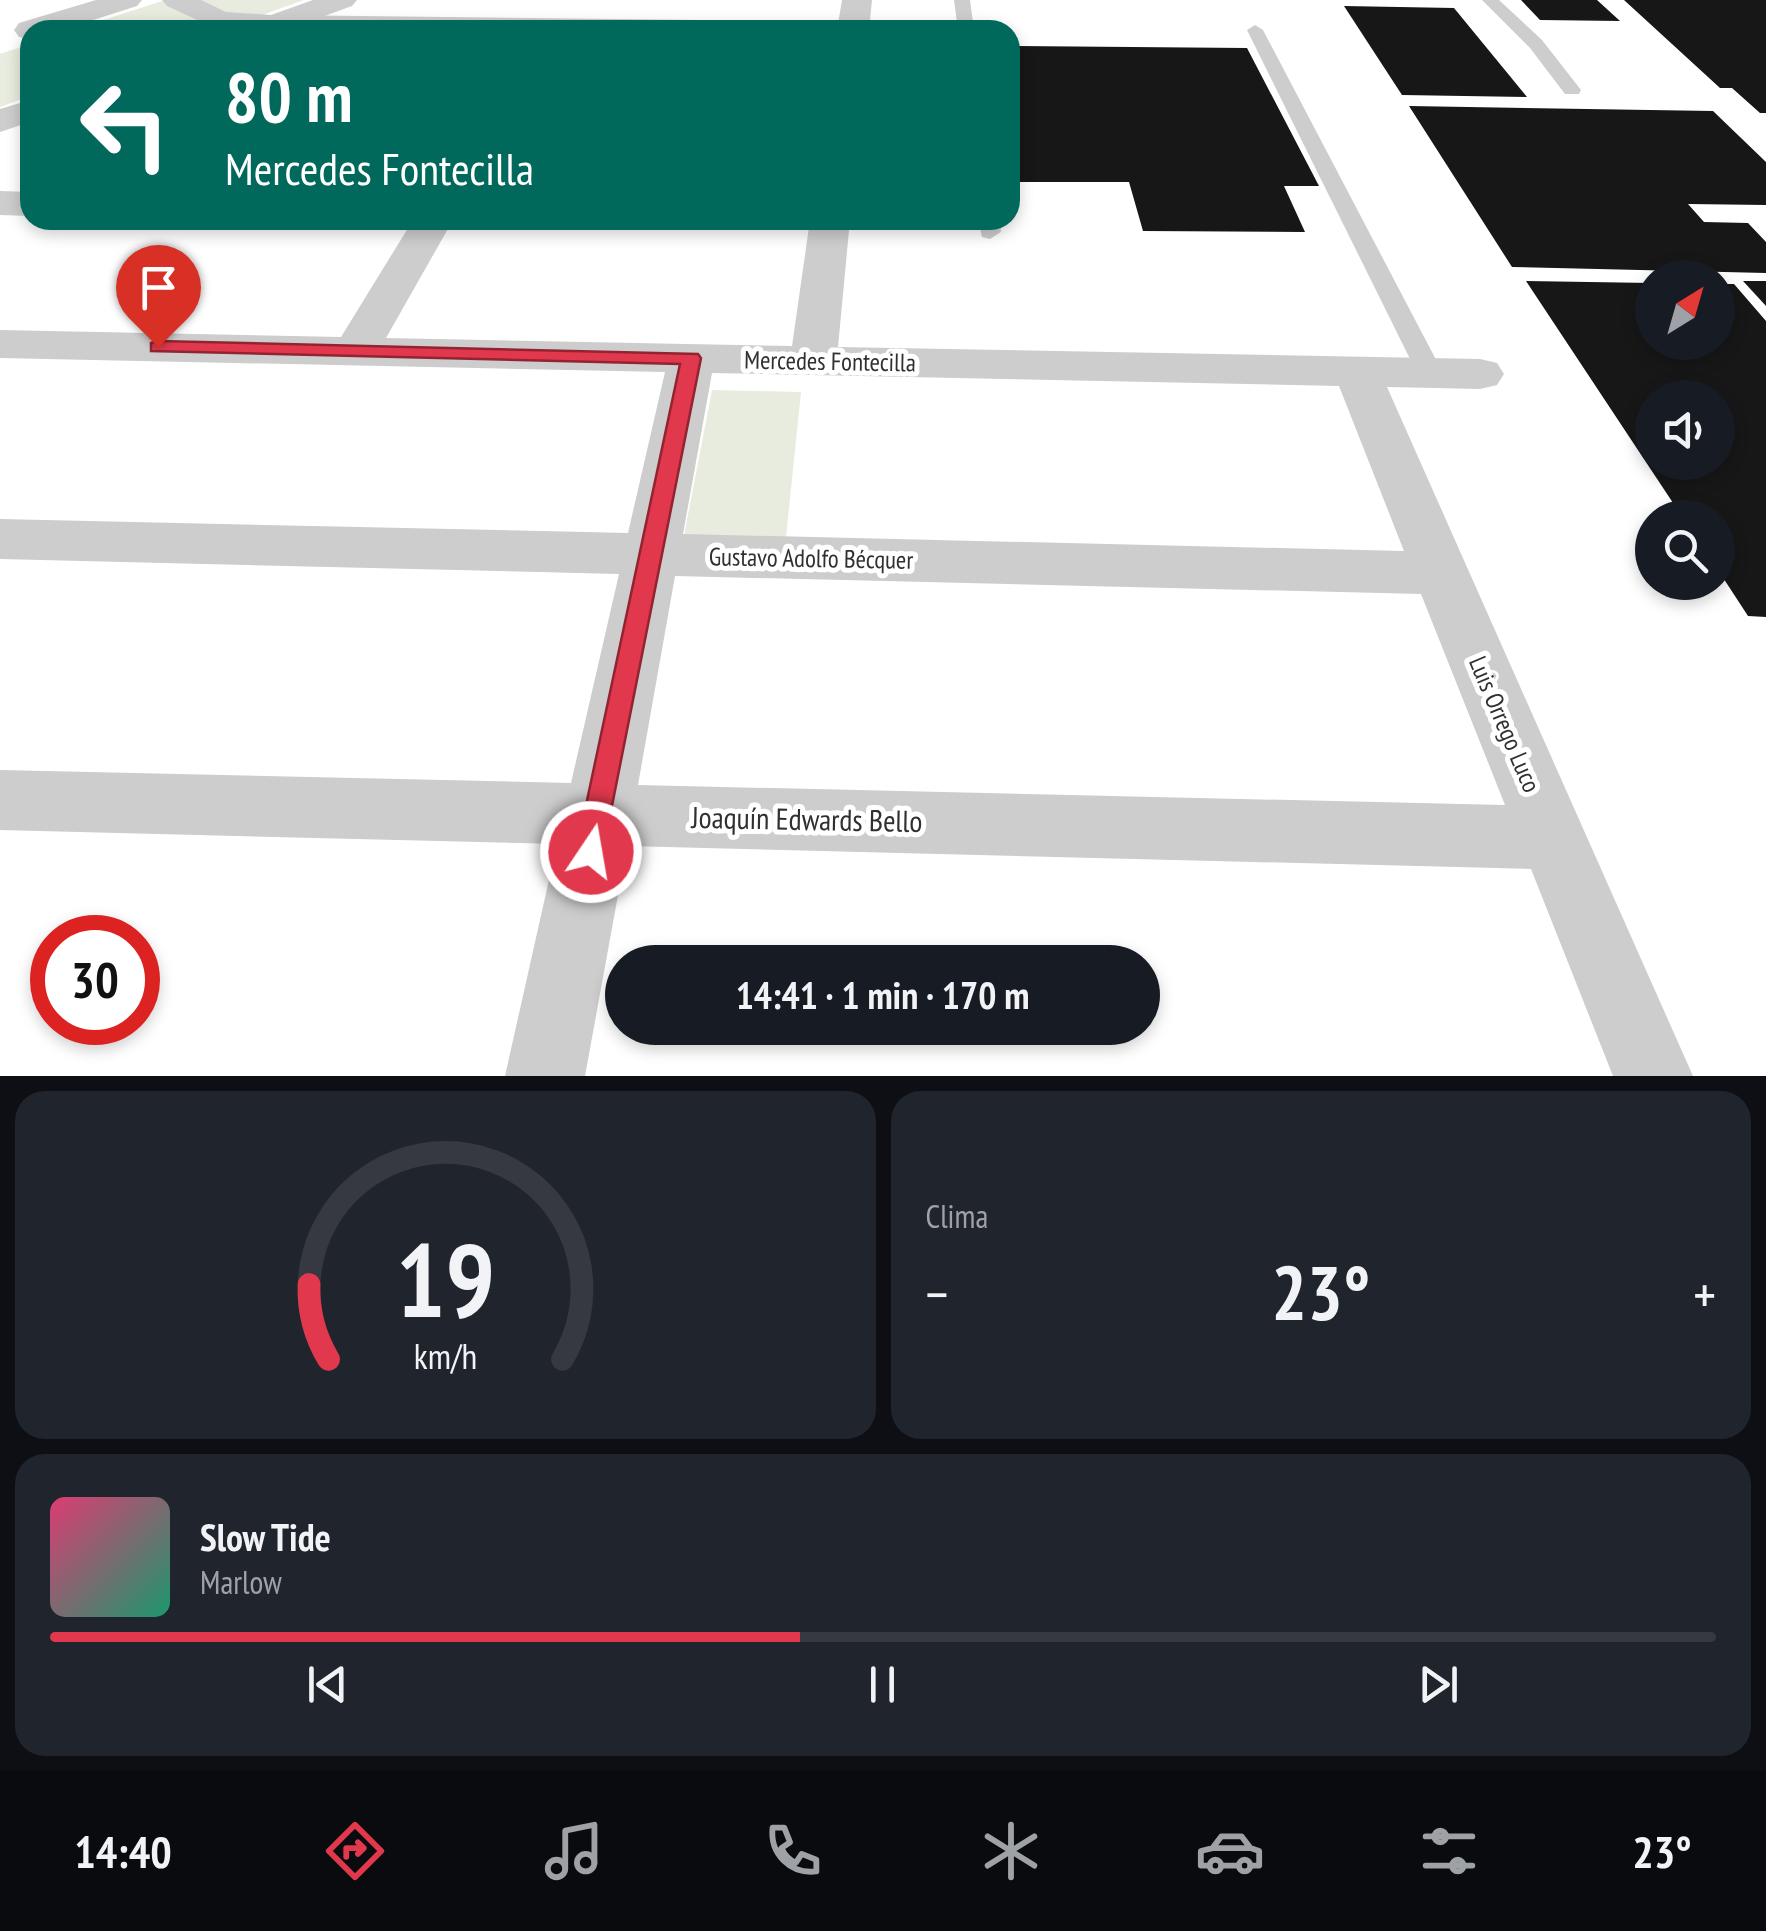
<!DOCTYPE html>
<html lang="es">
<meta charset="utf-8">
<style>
body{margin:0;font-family:"PT Sans Narrow",sans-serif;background:#20242c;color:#f1f3f6;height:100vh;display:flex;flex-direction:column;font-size:38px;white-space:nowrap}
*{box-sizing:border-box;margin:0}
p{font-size:32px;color:#9ea1a6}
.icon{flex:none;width:55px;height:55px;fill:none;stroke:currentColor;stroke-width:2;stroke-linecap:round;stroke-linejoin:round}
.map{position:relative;height:1076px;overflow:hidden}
.drawer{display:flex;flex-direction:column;gap:15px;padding:15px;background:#0d0f14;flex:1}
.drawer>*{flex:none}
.banner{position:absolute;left:20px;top:20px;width:1000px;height:210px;border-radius:30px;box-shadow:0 5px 15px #0003;background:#00695c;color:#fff;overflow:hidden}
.needle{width:65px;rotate:37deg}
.tools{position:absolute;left:1635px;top:260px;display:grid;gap:20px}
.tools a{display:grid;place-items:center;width:100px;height:100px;border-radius:50%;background:#171b24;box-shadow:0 5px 15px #0003;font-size:50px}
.speed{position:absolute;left:30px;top:915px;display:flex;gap:20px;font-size:50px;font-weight:700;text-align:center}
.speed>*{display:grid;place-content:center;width:130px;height:130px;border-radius:50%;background:#171b24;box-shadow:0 5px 15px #0003;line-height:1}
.speed .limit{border:15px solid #d22;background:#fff;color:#111}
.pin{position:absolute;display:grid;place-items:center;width:85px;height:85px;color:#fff;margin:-102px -42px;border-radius:50% 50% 50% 0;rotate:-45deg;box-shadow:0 0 10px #0007}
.pin .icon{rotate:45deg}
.me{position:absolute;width:110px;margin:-55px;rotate:12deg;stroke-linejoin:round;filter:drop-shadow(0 0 8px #0008)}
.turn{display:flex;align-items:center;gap:35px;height:210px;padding:0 40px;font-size:45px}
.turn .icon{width:130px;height:130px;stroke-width:2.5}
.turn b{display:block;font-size:70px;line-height:85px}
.big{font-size:75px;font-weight:700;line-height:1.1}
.drawer .tile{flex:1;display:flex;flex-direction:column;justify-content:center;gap:15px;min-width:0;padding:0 35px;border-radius:30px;background:#20242c}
.drawer .dial{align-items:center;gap:0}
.dial svg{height:260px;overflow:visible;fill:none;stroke:#363941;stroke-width:7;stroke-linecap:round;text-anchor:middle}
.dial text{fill:#f1f3f6;stroke:none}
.song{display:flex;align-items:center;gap:30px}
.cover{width:120px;height:120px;border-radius:15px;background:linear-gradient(135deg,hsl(340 70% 55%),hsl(160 70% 35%))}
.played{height:10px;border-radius:5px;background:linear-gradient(90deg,#e1384d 45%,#363941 45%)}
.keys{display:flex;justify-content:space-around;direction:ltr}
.heat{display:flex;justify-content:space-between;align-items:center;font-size:55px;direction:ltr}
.drawer .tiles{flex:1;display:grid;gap:15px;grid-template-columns:1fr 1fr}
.tile:last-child{grid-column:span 2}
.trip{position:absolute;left:605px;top:945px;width:555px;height:100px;border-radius:50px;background:#171b24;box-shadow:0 5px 15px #0003;font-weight:700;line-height:100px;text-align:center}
.tabs{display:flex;height:160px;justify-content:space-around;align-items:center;background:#090b0e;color:#9ea1a6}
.tabs .icon{width:70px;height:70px}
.tabs .selected{color:#e1384d}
.tabs b{font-size:45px;color:#f1f3f6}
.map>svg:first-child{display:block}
.green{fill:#e7ecde}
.building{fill:#171717;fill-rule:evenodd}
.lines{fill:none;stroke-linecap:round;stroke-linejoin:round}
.service{fill:#cdcdcd;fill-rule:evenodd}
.minor{fill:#cdcdcd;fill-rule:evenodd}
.tertiary{fill:#cdcdcd;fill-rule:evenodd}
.route{fill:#e1384d;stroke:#922432;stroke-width:2.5}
.labels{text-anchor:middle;stroke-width:10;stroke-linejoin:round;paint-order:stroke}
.street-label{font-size:25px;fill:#303030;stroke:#fff}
.near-street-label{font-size:30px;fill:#303030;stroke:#fff}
</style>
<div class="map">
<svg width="1766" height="1076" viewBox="0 0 1766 1076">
<rect width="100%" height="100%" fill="#fff"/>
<g class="green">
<path d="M 165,0 L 304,0 L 219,30 L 73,30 Z"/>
<path d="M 30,44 L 30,96 L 0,107 L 0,54 Z"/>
<path d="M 712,390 L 801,392 L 785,547 L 682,546 Z"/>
</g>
<g class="building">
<path d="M 1521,0 L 1597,0 L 1620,21 L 1540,20 Z"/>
<path d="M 1624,0 L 1766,0 L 1766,113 L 1760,113 L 1732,88 L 1720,88 Z"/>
<path d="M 1344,6 L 1454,8 L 1527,97 L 1402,95 Z"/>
<path d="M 1010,46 L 1247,48 L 1319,186 L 1284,186 L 1305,232 L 1143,231 L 1129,182 L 1018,182 L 1010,128 Z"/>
<path d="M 1409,106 L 1713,111 L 1766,162 L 1766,205 L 1688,204 L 1704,222 L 1748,223 L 1766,242 L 1766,273 L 1512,267 Z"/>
<path d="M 1526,281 L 1652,283 L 1652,342 L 1718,342 L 1718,284 L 1734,284 L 1766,321 L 1766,617 L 1748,616 L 1718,570 L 1718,518 L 1683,518 ZM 1652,398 L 1718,398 L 1718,462 L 1652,462 Z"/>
<path d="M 1743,281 L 1766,281 L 1766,306 Z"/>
</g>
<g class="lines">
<g class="service">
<path d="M 954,0 L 970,0 L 974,30 L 958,30 Z"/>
<path d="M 1482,0 L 1499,0 L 1542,40 L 1581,90 L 1579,94 L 1565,94 L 1530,48 Z"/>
<path d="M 1255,25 L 1263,30 L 1443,373 L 1439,379 L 1421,379 L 1417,373 L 1247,30 Z"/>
<path d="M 978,220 L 1000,220 L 1001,232 L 990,239 L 982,237 Z"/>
</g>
<g class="minor">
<path d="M 842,0 L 872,0 L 869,30 L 837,30 Z"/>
<path d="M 275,15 L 792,21 L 803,23 L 808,30 L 264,30 L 260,24 L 264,17 Z"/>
<path d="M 0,191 L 30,192 L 30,216 L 0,215 Z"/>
<path d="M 413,220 L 453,220 L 386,338 L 792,346 L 810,220 L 850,220 L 838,347 L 1480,359 L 1497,363 L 1504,374 L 1497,385 L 1480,389 L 1387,387 L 1693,1076 L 1613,1076 L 1531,869 L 627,846 L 585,1076 L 505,1076 L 557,844 L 0,830 L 0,770 L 571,783 L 619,574 L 0,559 L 0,519 L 628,533 L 665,372 L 0,358 L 0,330 L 341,337 ZM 712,373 L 1339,386 L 1404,551 L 683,534 ZM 675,576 L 1421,594 L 1505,805 L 638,785 Z"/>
</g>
<g class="tertiary">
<path d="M 96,0 L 142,0 L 137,6 L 62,30 L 30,30 L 30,39 L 19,37 L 14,30 L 19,23 Z"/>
<path d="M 162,0 L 201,0 L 226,12 L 271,15 L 313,0 L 357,0 L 352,6 L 286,30 L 219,30 L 167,6 Z"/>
<path d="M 30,100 L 30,122 L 0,132 L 0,109 Z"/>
</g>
</g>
<path class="route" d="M 158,341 L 698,354 L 701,358 L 601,861 L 591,865 L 581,861 L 576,852 L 680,364 L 151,351 L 151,343 Z"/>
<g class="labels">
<g class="street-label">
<text transform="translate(830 361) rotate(1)" y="9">Mercedes Fontecilla</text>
<text transform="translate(811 558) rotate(1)" y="9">Gustavo Adolfo Bécquer</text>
<text transform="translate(1505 724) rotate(67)" y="9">Luis Orrego Luco</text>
</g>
<g class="near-street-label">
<text transform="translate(807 820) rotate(1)" y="10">Joaquín Edwards Bello</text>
</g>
</g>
</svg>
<div class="tools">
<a><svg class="needle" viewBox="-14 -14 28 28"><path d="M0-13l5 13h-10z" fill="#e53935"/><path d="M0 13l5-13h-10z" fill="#9ea1a6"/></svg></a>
<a><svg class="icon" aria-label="sound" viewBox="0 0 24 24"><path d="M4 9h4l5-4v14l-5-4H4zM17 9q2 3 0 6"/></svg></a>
<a><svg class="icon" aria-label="search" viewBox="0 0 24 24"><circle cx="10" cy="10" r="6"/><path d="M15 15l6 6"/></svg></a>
</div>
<div class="speed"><div class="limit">30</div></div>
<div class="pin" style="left:158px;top:347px;background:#d93025"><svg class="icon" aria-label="arrive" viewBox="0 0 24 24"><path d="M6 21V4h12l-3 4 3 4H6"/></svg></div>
<svg class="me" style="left:591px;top:852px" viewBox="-20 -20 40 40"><circle r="17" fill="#e1384d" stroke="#fff" stroke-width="3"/><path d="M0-11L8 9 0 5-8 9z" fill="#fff"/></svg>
<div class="trip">14:41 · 1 min · 170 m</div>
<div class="banner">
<div class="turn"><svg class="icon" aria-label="left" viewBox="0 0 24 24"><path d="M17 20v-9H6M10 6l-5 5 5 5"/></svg><div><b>80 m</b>Mercedes Fontecilla</div></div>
</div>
</div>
<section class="drawer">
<div class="tiles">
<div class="tile dial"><svg viewBox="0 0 100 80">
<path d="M14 69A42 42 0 1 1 86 69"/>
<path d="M14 69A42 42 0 0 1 8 46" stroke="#e1384d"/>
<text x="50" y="56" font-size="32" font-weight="700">19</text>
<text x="50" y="72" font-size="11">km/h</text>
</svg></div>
<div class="tile"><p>Clima</p>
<div class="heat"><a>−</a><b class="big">23°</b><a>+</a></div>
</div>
<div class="tile">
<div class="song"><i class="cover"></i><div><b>Slow Tide</b><p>Marlow</p></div></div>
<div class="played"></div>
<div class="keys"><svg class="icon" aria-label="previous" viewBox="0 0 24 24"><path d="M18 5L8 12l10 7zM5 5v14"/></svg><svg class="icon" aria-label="pause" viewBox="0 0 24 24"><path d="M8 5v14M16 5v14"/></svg><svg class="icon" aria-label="next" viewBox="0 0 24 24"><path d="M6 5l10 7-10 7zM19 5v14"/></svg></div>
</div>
</div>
</section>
<nav class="tabs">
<b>14:40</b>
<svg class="icon selected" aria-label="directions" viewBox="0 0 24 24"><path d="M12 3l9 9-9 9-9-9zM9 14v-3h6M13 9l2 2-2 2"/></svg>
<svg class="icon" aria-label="music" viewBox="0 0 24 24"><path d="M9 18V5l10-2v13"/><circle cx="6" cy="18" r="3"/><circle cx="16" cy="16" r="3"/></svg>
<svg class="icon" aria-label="phone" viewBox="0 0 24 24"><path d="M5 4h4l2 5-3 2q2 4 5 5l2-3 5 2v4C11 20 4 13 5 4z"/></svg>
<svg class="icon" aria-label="climate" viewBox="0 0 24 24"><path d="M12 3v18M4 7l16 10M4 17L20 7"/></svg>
<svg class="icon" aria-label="car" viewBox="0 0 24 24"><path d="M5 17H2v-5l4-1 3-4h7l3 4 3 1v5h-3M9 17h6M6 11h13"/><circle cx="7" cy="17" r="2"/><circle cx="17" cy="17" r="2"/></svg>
<svg class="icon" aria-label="filters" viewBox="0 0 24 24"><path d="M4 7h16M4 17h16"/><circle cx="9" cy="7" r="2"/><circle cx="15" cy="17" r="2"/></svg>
<b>23°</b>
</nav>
